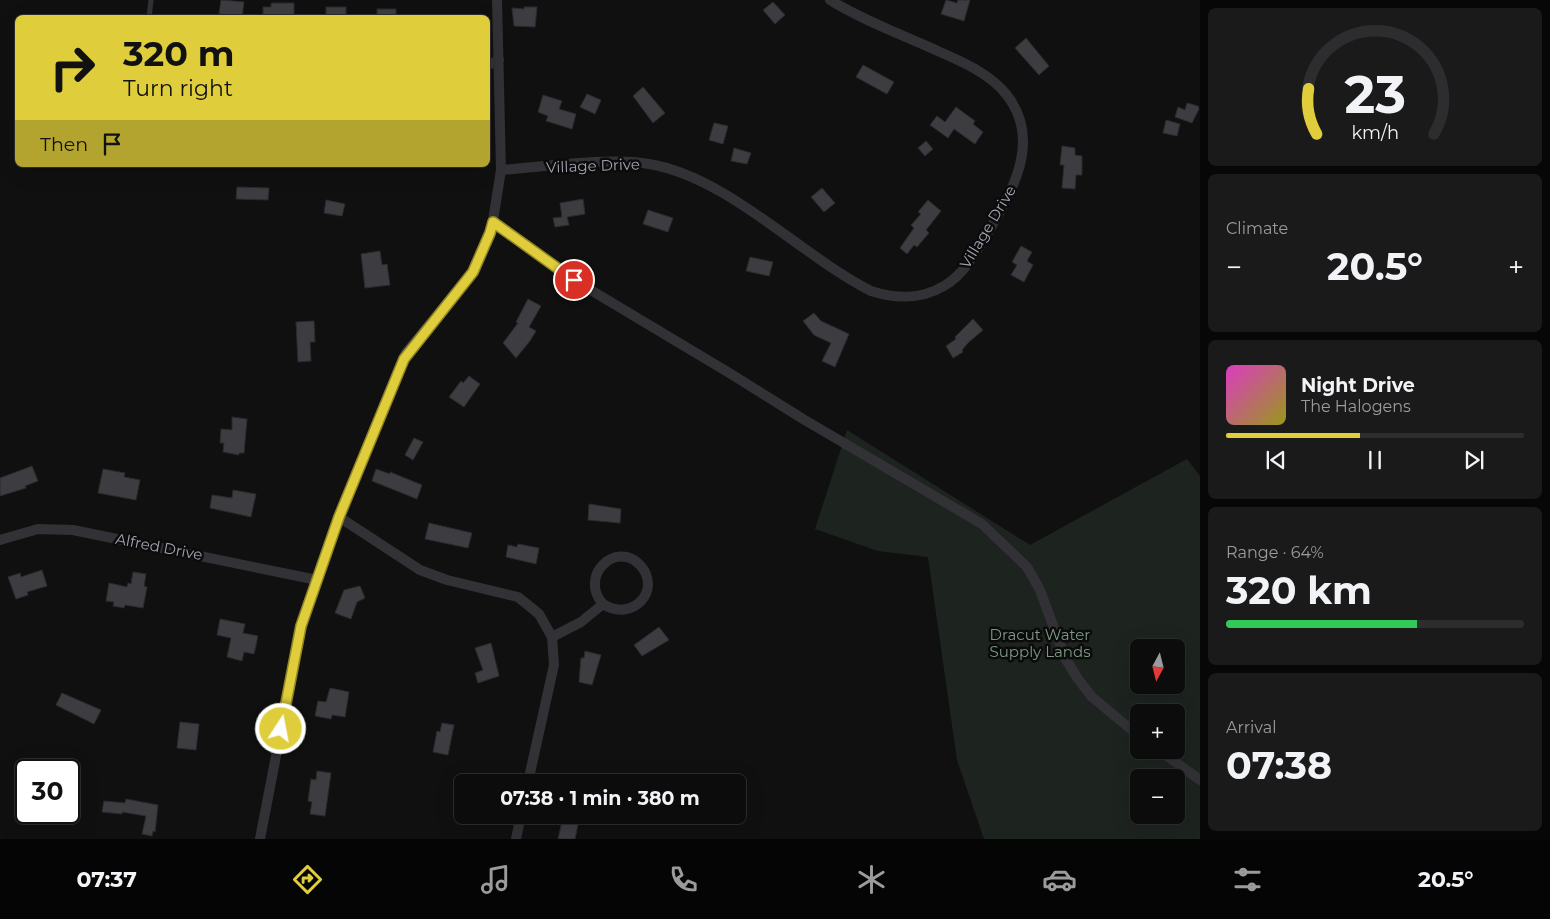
<!DOCTYPE html>
<meta charset="utf-8">
<style>
body{margin:0;font-family:Montserrat,sans-serif;background:#1b1a1b;color:#f1f3f6;height:100vh;display:flex;flex-direction:column;font-size:19px;white-space:nowrap}
*{box-sizing:border-box;margin:0}
p{font-size:16px;color:#9a9b9d}
.icon{flex:none;width:28px;height:28px;fill:none;stroke:currentColor;stroke-width:2;stroke-linecap:round;stroke-linejoin:round}
.map{position:relative;flex:1;overflow:hidden}
.sheet{display:flex;flex-direction:column;gap:8px;padding:8px;background:#070707;width:350px}
.sheet>*{flex:none}
.top-card{position:absolute;left:15px;top:15px;width:475px;height:152px;border-radius:8px;box-shadow:0 5px 20px #0002,0 0 0 1px #2d2c2e;background:#dfcd3b;color:#111;overflow:hidden}
.needle{width:32px;rotate:187deg}
.fabs{position:absolute;left:1130px;top:639px;display:grid;gap:10px}
.fabs a{display:grid;place-items:center;width:55px;height:55px;border-radius:8px;background:#0d0c0d;box-shadow:0 5px 20px #0002,0 0 0 1px #2d2c2e;font-size:25px}
.speed{position:absolute;left:15px;top:759px;display:flex;gap:10px;font-size:25px;font-weight:700;text-align:center}
.speed>*{display:grid;place-content:center;width:65px;height:65px;border-radius:50%;background:#0d0c0d;box-shadow:0 5px 20px #0002,0 0 0 1px #2d2c2e;line-height:1}
.speed .limit{border:2px solid #111;border-radius:8px;background:#fff;color:#111}
.pin{position:absolute;display:grid;place-items:center;width:42px;height:42px;color:#fff;margin:-21px;border:2px solid #fff;border-radius:50%;box-shadow:0 1px 5px #0007}
.me{position:absolute;width:55px;margin:-28px;rotate:11deg;stroke-linejoin:round;filter:drop-shadow(0 0 4px #0008)}
.turn{display:flex;align-items:center;gap:18px;height:105px;padding:0 25px;font-size:22px}
.turn .icon{width:65px;height:65px;stroke-width:2.5}
.turn b{display:block;font-size:35px;line-height:42px}
.then{display:flex;align-items:center;height:48px;padding:0 25px;background:#0003;gap:10px;font-size:19px}
.big{font-size:38px;font-weight:700;line-height:1.1}
.sheet .widget{flex:1;display:flex;flex-direction:column;justify-content:center;gap:8px;min-width:0;padding:0 18px;border-radius:8px;background:#1b1a1b}
.sheet .dial{align-items:center;gap:0}
.dial svg{height:130px;overflow:visible;fill:none;stroke:#2d2c2e;stroke-width:7;stroke-linecap:round;text-anchor:middle}
.dial text{fill:#f1f3f6;stroke:none}
.song{display:flex;align-items:center;gap:15px}
.cover{width:60px;height:60px;border-radius:8px;background:linear-gradient(135deg,hsl(310 70% 55%),hsl(60 70% 35%))}
.played{height:5px;border-radius:2px;background:linear-gradient(90deg,#dfcd3b 45%,#2d2c2e 45%)}
.keys{display:flex;justify-content:space-around;direction:ltr}
.heat{display:flex;justify-content:space-between;align-items:center;font-size:28px;direction:ltr}
.charge{height:8px;border-radius:4px;background:linear-gradient(90deg,#34c759 64%,#2d2c2e 0)}
.trip{position:absolute;left:454px;top:774px;width:292px;height:50px;border-radius:8px;background:#0d0c0d;box-shadow:0 5px 20px #0002,0 0 0 1px #2d2c2e;font-weight:700;line-height:50px;text-align:center}
.dock{display:flex;height:80px;justify-content:space-around;align-items:center;background:#050505;color:#9a9b9d}
.dock .icon{width:35px;height:35px}
.dock .selected{color:#dfcd3b}
.dock b{font-size:22px;color:#f1f3f6}
main{display:flex;flex:1;min-height:0}
.map>svg:first-child{display:block}
.green{fill:#1d241f;fill-rule:evenodd}
.building{fill:#3d3d41;stroke:#2b2a2d}
.lines{fill:none;stroke-linecap:round;stroke-linejoin:round}
.lane{stroke:#323236;stroke-width:5}
.street{stroke:#323236;stroke-width:10}
.route-casing{stroke:#918526;stroke-width:12}
.route{stroke:#dfcd3b;stroke-width:9}
.labels{text-anchor:middle;stroke-width:5;stroke-linejoin:round;paint-order:stroke}
.street-label{font-size:15px;fill:#a3a4b1;stroke:#0c0b0c}
.park-label{font-size:15px;fill:#7b9a84;stroke:#0c0b0c}
</style>
<main>
<div class="map">
<svg width="1200" height="839" viewBox="0 0 1200 839">
<rect width="100%" height="100%" fill="#111011"/>
<path class="green" d="M 847,430 L 1030,545 L 1187,459 L 1200,476 L 1200,839 L 984,839 L 957,760 L 928,557 L 878,551 L 815,529 ZM 1139,648 L 1176,648 L 1176,685 L 1139,685 ZM 1139,712 L 1176,712 L 1176,750 L 1139,750 ZM 1139,778 L 1176,778 L 1176,815 L 1139,815 Z"/>
<g class="building">
<path d="M 221,0 L 244,2 L 242,17 L 219,14 Z"/>
<path d="M 946,0 L 957,3 L 958,0 L 970,0 L 964,21 L 941,14 Z"/>
<path d="M 773,2 L 785,15 L 775,24 L 763,10 Z"/>
<path d="M 271,3 L 294,3 L 294,18 L 263,18 L 263,7 L 271,7 Z"/>
<rect x="326" y="7" width="20" height="11"/>
<path d="M 524,7 L 537,7 L 535,27 L 514,26 L 512,8 L 524,9 Z"/>
<rect x="377" y="9" width="19" height="9"/>
<path d="M 1026,38 L 1049,66 L 1039,75 L 1015,48 Z"/>
<path d="M 863,65 L 894,82 L 887,94 L 856,77 Z"/>
<path d="M 643,87 L 665,113 L 653,123 L 633,96 Z"/>
<path d="M 587,94 L 601,100 L 595,114 L 580,107 Z"/>
<path d="M 543,95 L 562,101 L 559,109 L 576,114 L 572,129 L 546,121 L 548,116 L 538,112 Z"/>
<path d="M 1187,103 L 1198,106 L 1199,109 L 1192,123 L 1175,117 L 1178,107 L 1185,110 Z"/>
<path d="M 956,107 L 975,121 L 973,124 L 983,132 L 975,144 L 954,129 L 948,138 L 930,125 L 937,116 L 945,122 Z"/>
<path d="M 1166,120 L 1180,124 L 1177,136 L 1163,133 Z"/>
<path d="M 714,123 L 728,126 L 723,144 L 709,140 Z"/>
<path d="M 926,141 L 933,149 L 925,156 L 918,148 Z"/>
<path d="M 1062,146 L 1075,148 L 1075,155 L 1082,156 L 1082,175 L 1076,175 L 1075,189 L 1062,188 L 1064,165 L 1060,165 Z"/>
<path d="M 734,148 L 751,153 L 747,164 L 731,161 Z"/>
<path d="M 237,187 L 269,188 L 268,200 L 236,199 Z"/>
<path d="M 822,188 L 835,203 L 824,212 L 811,197 Z"/>
<path d="M 583,199 L 585,214 L 567,217 L 569,225 L 555,227 L 553,218 L 562,217 L 560,203 Z"/>
<path d="M 326,200 L 345,204 L 342,216 L 324,213 Z"/>
<path d="M 928,200 L 941,211 L 926,230 L 929,233 L 917,247 L 914,245 L 907,254 L 900,248 L 914,228 L 911,225 L 921,214 L 918,212 Z"/>
<path d="M 648,210 L 673,218 L 668,232 L 643,224 Z"/>
<path d="M 1021,246 L 1032,252 L 1027,261 L 1033,265 L 1024,282 L 1011,275 L 1017,265 L 1012,262 Z"/>
<path d="M 380,251 L 382,265 L 387,264 L 390,285 L 365,288 L 361,254 Z"/>
<path d="M 750,257 L 773,262 L 769,276 L 746,271 Z"/>
<path d="M 528,299 L 541,306 L 529,327 L 536,331 L 530,341 L 516,358 L 503,343 L 518,323 L 516,322 Z"/>
<path d="M 814,313 L 821,321 L 849,334 L 835,367 L 822,361 L 831,343 L 814,335 L 803,321 Z"/>
<path d="M 973,319 L 983,330 L 968,343 L 962,350 L 963,352 L 953,358 L 946,346 L 956,339 L 955,337 Z"/>
<path d="M 314,321 L 315,342 L 310,342 L 311,361 L 298,362 L 296,322 Z"/>
<path d="M 469,376 L 480,384 L 464,407 L 449,397 L 461,381 L 463,383 Z"/>
<path d="M 232,417 L 247,419 L 244,453 L 239,453 L 239,455 L 223,452 L 224,443 L 220,443 L 221,429 L 232,430 Z"/>
<path d="M 414,438 L 423,442 L 413,460 L 405,455 Z"/>
<path d="M 32,466 L 38,481 L 25,486 L 26,488 L 0,496 L 0,478 Z"/>
<path d="M 103,469 L 125,473 L 124,477 L 140,480 L 136,500 L 98,493 Z"/>
<path d="M 376,469 L 390,474 L 390,472 L 422,485 L 417,499 L 372,481 Z"/>
<path d="M 233,490 L 256,494 L 251,517 L 210,508 L 212,495 L 232,498 Z"/>
<path d="M 589,504 L 621,509 L 620,523 L 588,520 Z"/>
<path d="M 429,523 L 472,533 L 468,548 L 425,539 Z"/>
<path d="M 518,544 L 539,548 L 536,564 L 506,557 L 508,545 L 517,547 Z"/>
<path d="M 42,570 L 47,586 L 27,592 L 28,595 L 16,599 L 8,577 L 20,573 L 21,577 Z"/>
<path d="M 133,572 L 146,574 L 144,586 L 147,587 L 143,608 L 125,605 L 124,608 L 113,606 L 114,602 L 106,601 L 109,583 L 127,587 L 128,583 L 131,584 Z"/>
<path d="M 360,586 L 365,598 L 357,602 L 351,619 L 335,613 L 344,590 Z"/>
<path d="M 220,619 L 245,624 L 243,633 L 258,636 L 254,654 L 244,652 L 242,661 L 227,657 L 231,638 L 217,635 Z"/>
<path d="M 659,627 L 669,640 L 642,656 L 634,645 Z"/>
<path d="M 491,643 L 499,676 L 478,683 L 475,673 L 483,670 L 475,648 Z"/>
<path d="M 585,651 L 601,655 L 592,685 L 579,682 L 581,658 L 584,658 Z"/>
<path d="M 330,688 L 349,692 L 345,717 L 332,715 L 331,719 L 315,716 L 318,701 L 326,702 Z"/>
<path d="M 62,693 L 101,710 L 94,724 L 56,705 Z"/>
<path d="M 180,722 L 199,724 L 196,750 L 177,748 Z"/>
<path d="M 442,723 L 454,725 L 448,755 L 433,752 L 437,731 L 440,732 Z"/>
<path d="M 317,771 L 331,773 L 325,816 L 310,814 L 312,802 L 308,801 L 311,779 L 316,780 Z"/>
<path d="M 126,799 L 158,805 L 155,832 L 153,831 L 152,836 L 142,834 L 146,816 L 122,812 L 122,814 L 102,812 L 104,801 L 125,803 Z"/>
<path d="M 563,817 L 579,820 L 575,839 L 558,839 Z"/>
</g>
<g class="lines">
<path class="lane" d="M 149,18 L 151,0"/>
<g class="street">
<path d="M 488,65 L 499,60"/>
<path d="M 501,170 C 544,167 607,157 649,164 C 728,177 800,255 871,291 C 896,299 920,300 944,286 C 964,274 975,254 987,234 C 1012,192 1043,140 1006,94 C 990,74 963,62 940,52 C 903,35 864,21 830,0"/>
<path d="M 493,222 L 574,280 L 731,374 L 803,419 L 982,524 L 1027,567 L 1040,590 L 1065,658 L 1078,679 L 1092,697 L 1139,736"/>
<path d="M 339,517 L 420,570 L 447,580 L 518,597 L 539,614 L 552,637 L 554,665 L 528,782"/>
<path d="M 0,540 L 38,529 L 73,530 L 317,580"/>
<path d="M 552,637 L 581,622 L 603,604 C 578,576 616,540 640,565 C 663,590 632,623 603,604"/>
<path d="M 1159,750 L 1200,780"/>
<path d="M 260,839 L 301,626 L 339,517 L 406,353 L 473,272 L 491,233 L 501,170 L 497,0"/>
<path d="M 516,839 L 521,815"/>
</g>
</g>
<g class="lines">
<g class="route-casing">
<path id="route" d="M 281,729 L 301,626 L 339,517 L 404,359 L 473,272 L 490,233 L 493,222 L 574,280"/>
</g>
<use href="#route" class="route"/>
</g>
<g class="labels">
<g class="street-label">
<text transform="translate(593 166) rotate(-2)" y="5">Village Drive</text>
<text transform="translate(988 227) rotate(-59)" y="5">Village Drive</text>
<text transform="translate(159 547) rotate(11)" y="5">Alfred Drive</text>
</g>
<g class="park-label">
<text x="1040" y="640">Dracut Water<tspan x="1040" dy="17">Supply Lands</tspan></text>
</g>
</g>
</svg>
<div class="fabs">
<a><svg class="needle" viewBox="-14 -14 28 28"><path d="M0-13l5 13h-10z" fill="#e53935"/><path d="M0 13l5-13h-10z" fill="#9a9b9d"/></svg></a>
<a>+</a>
<a>−</a>
</div>
<div class="speed"><div class="limit">30</div></div>
<div class="pin" style="left:574px;top:280px;background:#d93025"><svg class="icon" aria-label="arrive" viewBox="0 0 24 24"><path d="M6 21V4h12l-3 4 3 4H6"/></svg></div>
<svg class="me" style="left:281px;top:729px" viewBox="-20 -20 40 40"><circle r="17" fill="#dfcd3b" stroke="#fff" stroke-width="3"/><path d="M0-11L8 9 0 5-8 9z" fill="#fff"/></svg>
<div class="trip">07:38 · 1 min · 380 m</div>
<div class="top-card">
<div class="turn"><svg class="icon" aria-label="right" viewBox="0 0 24 24"><path d="M7 20v-9h11M14 6l5 5-5 5"/></svg><div><b>320 m</b>Turn right</div></div>
<div class="then">Then<svg class="icon" aria-label="arrive" viewBox="0 0 24 24"><path d="M6 21V4h12l-3 4 3 4H6"/></svg></div>
</div>
</div>
<section class="sheet">
<div class="widget dial"><svg viewBox="0 0 100 80">
<path d="M14 69A42 42 0 1 1 86 69"/>
<path d="M14 69A42 42 0 0 1 9 41" stroke="#dfcd3b"/>
<text x="50" y="56" font-size="32" font-weight="700">23</text>
<text x="50" y="72" font-size="11">km/h</text>
</svg></div>
<div class="widget"><p>Climate</p>
<div class="heat"><a>−</a><b class="big">20.5°</b><a>+</a></div>
</div>
<div class="widget">
<div class="song"><i class="cover"></i><div><b>Night Drive</b><p>The Halogens</p></div></div>
<div class="played"></div>
<div class="keys"><svg class="icon" aria-label="previous" viewBox="0 0 24 24"><path d="M18 5L8 12l10 7zM5 5v14"/></svg><svg class="icon" aria-label="pause" viewBox="0 0 24 24"><path d="M8 5v14M16 5v14"/></svg><svg class="icon" aria-label="next" viewBox="0 0 24 24"><path d="M6 5l10 7-10 7zM19 5v14"/></svg></div>
</div>
<div class="widget"><p>Range · 64%</p><b class="big">320 km</b><div class="charge"></div></div>
<div class="widget"><p>Arrival</p><b class="big">07:38</b></div>
</section>
</main>
<nav class="dock">
<b>07:37</b>
<svg class="icon selected" aria-label="directions" viewBox="0 0 24 24"><path d="M12 3l9 9-9 9-9-9zM9 14v-3h6M13 9l2 2-2 2"/></svg>
<svg class="icon" aria-label="music" viewBox="0 0 24 24"><path d="M9 18V5l10-2v13"/><circle cx="6" cy="18" r="3"/><circle cx="16" cy="16" r="3"/></svg>
<svg class="icon" aria-label="phone" viewBox="0 0 24 24"><path d="M5 4h4l2 5-3 2q2 4 5 5l2-3 5 2v4C11 20 4 13 5 4z"/></svg>
<svg class="icon" aria-label="climate" viewBox="0 0 24 24"><path d="M12 3v18M4 7l16 10M4 17L20 7"/></svg>
<svg class="icon" aria-label="car" viewBox="0 0 24 24"><path d="M5 17H2v-5l4-1 3-4h7l3 4 3 1v5h-3M9 17h6M6 11h13"/><circle cx="7" cy="17" r="2"/><circle cx="17" cy="17" r="2"/></svg>
<svg class="icon" aria-label="filters" viewBox="0 0 24 24"><path d="M4 7h16M4 17h16"/><circle cx="9" cy="7" r="2"/><circle cx="15" cy="17" r="2"/></svg>
<b>20.5°</b>
</nav>
